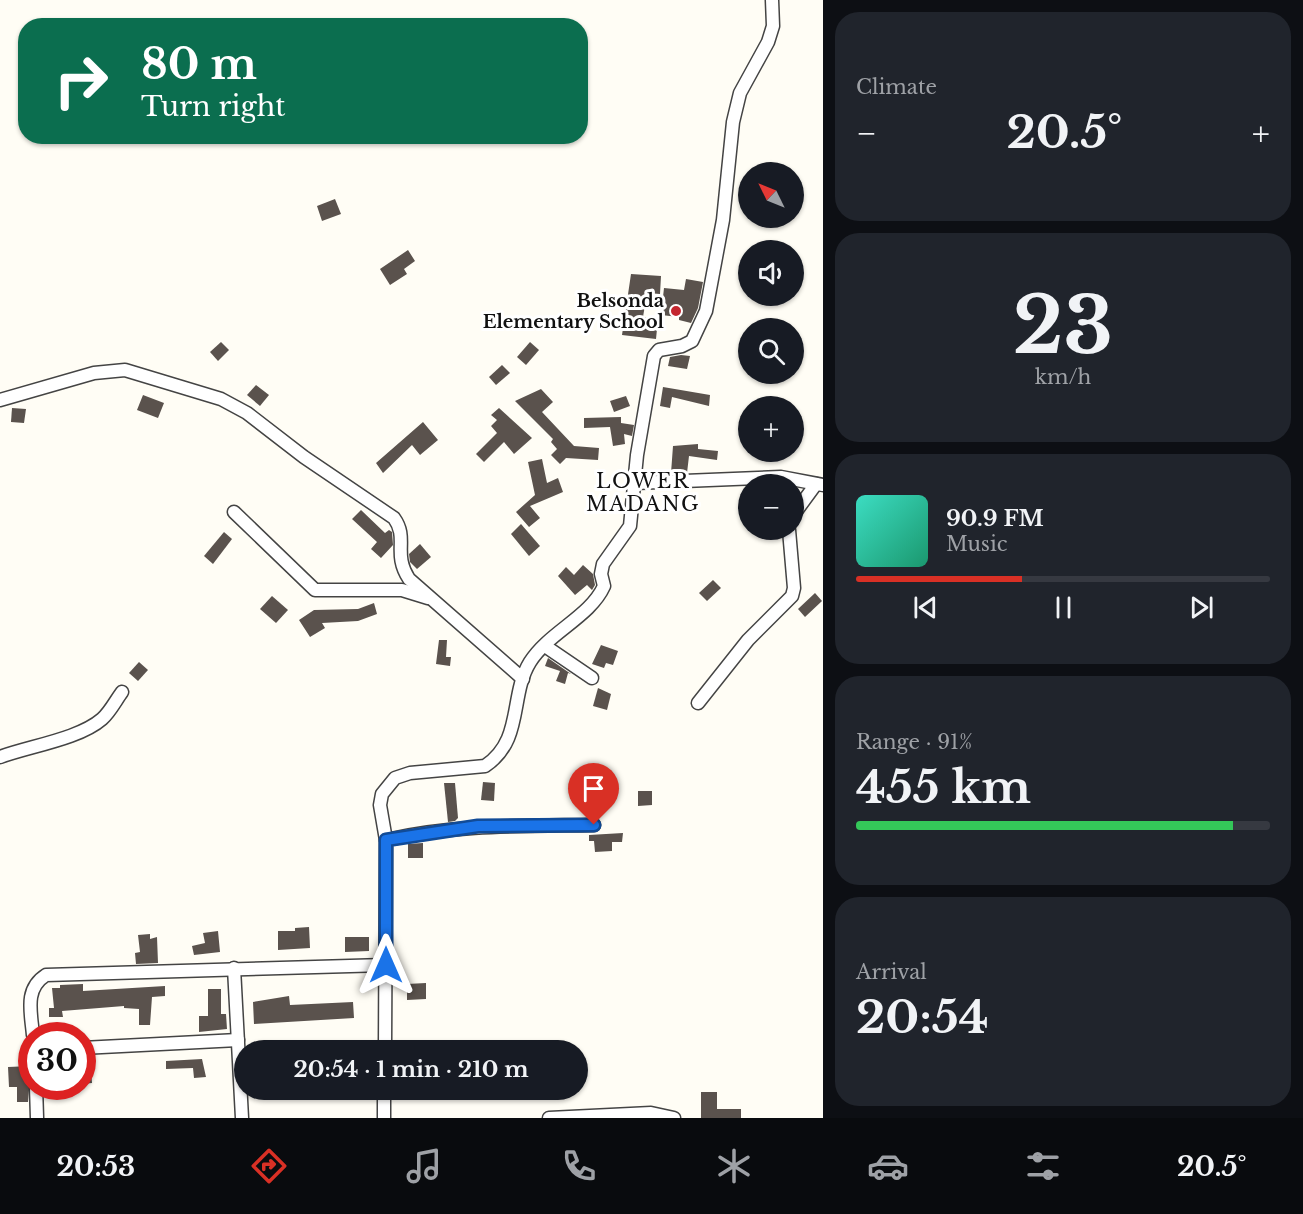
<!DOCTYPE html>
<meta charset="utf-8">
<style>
body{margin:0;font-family:"Libre Baskerville",serif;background:#20242c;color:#f1f3f6;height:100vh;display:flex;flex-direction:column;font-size:22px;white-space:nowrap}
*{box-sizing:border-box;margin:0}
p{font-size:20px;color:#9ea1a6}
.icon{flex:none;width:33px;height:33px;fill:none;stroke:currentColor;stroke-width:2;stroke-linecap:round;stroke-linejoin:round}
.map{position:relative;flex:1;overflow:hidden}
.side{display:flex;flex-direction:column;gap:12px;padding:12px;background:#0d0f14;width:480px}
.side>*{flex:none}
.top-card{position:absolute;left:18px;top:18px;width:570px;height:126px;border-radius:24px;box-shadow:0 2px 4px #0004;background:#0b6e4f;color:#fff;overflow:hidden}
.needle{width:39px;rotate:313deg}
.controls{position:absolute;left:738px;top:162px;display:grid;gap:12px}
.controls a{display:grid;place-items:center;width:66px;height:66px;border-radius:50%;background:#171b24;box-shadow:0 2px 4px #0004;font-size:30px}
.speed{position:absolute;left:18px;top:1022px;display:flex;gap:12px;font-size:30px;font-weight:700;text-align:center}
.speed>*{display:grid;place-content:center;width:78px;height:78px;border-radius:50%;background:#171b24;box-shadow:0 2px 4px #0004;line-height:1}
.speed .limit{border:9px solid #d22;background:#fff;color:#111}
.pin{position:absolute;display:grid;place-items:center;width:51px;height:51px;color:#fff;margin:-62px -26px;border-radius:50% 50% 50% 0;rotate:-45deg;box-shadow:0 0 6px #0007}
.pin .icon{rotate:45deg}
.me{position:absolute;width:66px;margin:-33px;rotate:0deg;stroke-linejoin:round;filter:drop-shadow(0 0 4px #0008)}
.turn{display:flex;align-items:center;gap:21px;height:126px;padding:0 24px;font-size:27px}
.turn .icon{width:78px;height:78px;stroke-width:2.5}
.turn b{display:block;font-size:42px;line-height:51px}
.big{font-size:45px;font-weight:700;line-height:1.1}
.side .widget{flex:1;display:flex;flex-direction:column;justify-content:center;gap:9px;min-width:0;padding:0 21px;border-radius:24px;background:#20242c}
.side .dial{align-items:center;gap:0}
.dial b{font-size:78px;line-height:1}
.song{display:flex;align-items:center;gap:18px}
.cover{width:72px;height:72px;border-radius:9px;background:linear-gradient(135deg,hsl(170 70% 55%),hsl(160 70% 35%))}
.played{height:6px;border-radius:3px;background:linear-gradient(90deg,#d93025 40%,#363941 40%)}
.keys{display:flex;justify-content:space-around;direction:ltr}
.heat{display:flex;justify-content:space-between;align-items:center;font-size:33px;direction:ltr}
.charge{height:9px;border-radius:4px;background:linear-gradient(90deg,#34c759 91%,#363941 0)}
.trip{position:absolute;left:234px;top:1040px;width:354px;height:60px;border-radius:30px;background:#171b24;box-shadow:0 2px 4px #0004;font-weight:700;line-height:60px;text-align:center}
.dock{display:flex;height:96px;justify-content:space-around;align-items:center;background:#090b0e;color:#9ea1a6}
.dock .icon{width:42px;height:42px}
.dock .current{color:#d93025}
.dock b{font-size:27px;color:#f1f3f6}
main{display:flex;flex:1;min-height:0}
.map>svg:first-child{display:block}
.building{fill:#5a524d}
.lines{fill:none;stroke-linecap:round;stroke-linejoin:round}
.minor-casing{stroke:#444;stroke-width:15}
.minor{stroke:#fff;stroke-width:12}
.route-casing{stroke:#114b97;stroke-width:15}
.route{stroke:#1a73e8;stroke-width:10}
.poi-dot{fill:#c4262e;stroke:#fff;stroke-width:2}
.labels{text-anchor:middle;stroke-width:6;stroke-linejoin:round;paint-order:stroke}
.poi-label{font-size:18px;font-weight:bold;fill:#111;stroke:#fff;text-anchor:end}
.neighbourhood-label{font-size:20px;letter-spacing:1.5px;fill:#111;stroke:#fff}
</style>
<main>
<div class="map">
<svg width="823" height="1118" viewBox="0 0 823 1118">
<rect width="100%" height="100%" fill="#fffdf5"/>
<g class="building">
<path d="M 335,199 L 341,214 L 322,221 L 317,206 Z"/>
<path d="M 408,250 L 415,261 L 404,269 L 407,274 L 390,285 L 380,269 Z"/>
<path d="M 631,274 L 661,276 L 660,294 L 647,293 L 643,317 L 658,319 L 656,339 L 622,335 Z"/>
<path d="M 686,279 L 703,282 L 698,308 L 691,323 L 679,320 L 679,317 L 661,315 L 664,288 L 684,290 Z"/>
<path d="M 221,342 L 229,350 L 218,361 L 210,352 Z"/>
<path d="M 530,342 L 539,350 L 526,365 L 517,357 Z"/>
<path d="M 681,355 L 690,356 L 687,369 L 668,366 L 670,357 Z"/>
<path d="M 502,365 L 510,373 L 496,385 L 489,377 Z"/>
<path d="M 256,385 L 269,395 L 260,406 L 247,395 Z"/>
<path d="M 663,387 L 710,395 L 709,406 L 672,397 L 670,408 L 660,406 Z"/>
<path d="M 541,389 L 553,402 L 542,412 L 574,446 L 599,448 L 598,460 L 566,458 L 560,464 L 551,455 L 557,449 L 551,442 L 553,439 L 515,401 Z"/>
<path d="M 143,395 L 164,403 L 158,418 L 137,410 Z"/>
<path d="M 626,396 L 630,406 L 614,412 L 610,401 Z"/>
<path d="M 12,408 L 26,409 L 24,423 L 11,422 Z"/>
<path d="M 499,408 L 532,438 L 514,454 L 504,442 L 484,462 L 476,454 L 497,433 L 491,426 L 497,420 L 491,415 Z"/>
<path d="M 621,417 L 621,423 L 634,425 L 632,436 L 624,434 L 625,444 L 613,446 L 610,427 L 584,428 L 584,418 Z"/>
<path d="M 423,422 L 438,440 L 420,455 L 412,445 L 383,473 L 376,463 Z"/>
<path d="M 698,444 L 698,449 L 718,451 L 717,460 L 689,456 L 687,473 L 671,473 L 673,446 Z"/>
<path d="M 542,459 L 547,483 L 558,478 L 563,492 L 530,506 L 540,518 L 529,527 L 516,512 L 535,495 L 528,462 Z"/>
<path d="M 361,510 L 385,533 L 389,530 L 392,532 L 393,545 L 381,558 L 371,549 L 377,542 L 352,519 Z"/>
<path d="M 521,524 L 540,546 L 529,556 L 511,534 Z"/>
<path d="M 224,532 L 232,539 L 213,564 L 204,556 Z"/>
<path d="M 420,544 L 431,557 L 417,569 L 410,562 L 409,554 Z"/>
<path d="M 583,565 L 593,574 L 595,585 L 592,590 L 587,585 L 575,595 L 558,576 L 566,567 L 574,575 Z"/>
<path d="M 713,580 L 721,588 L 707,601 L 699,593 Z"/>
<path d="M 815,593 L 822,601 L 805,617 L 798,609 Z"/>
<path d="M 272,596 L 288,610 L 276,623 L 260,609 Z"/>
<path d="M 374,603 L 377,614 L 358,621 L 322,623 L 325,628 L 310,637 L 299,620 L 314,610 L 358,609 Z"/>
<path d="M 439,640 L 447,640 L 446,657 L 451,657 L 450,666 L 436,664 Z"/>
<path d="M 601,645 L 618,651 L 613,665 L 606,663 L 604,668 L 592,664 Z"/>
<path d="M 548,658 L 571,674 L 568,673 L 565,684 L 556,681 L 560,671 L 545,666 Z"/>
<path d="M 139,662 L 148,670 L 138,681 L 129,673 Z"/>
<path d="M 598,688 L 611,694 L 607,710 L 593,706 Z"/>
<path d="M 483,782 L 495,783 L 494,801 L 481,800 Z"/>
<path d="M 444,783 L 455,783 L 458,818 L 455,821 L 448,822 Z"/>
<path d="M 638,791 L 652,791 L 652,805 L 638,806 Z"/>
<path d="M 623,833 L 622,842 L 612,842 L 612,851 L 595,852 L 594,841 L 589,841 L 589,835 Z"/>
<path d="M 423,843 L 423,858 L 408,858 L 408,844 Z"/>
<path d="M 309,927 L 310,948 L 278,950 L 278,931 L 295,931 L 295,928 Z"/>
<path d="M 218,931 L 220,952 L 194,955 L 192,946 L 205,943 L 203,933 Z"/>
<path d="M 150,934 L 150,939 L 157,937 L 158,963 L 136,964 L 135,953 L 140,952 L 138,935 Z"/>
<path d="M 345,937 L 369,937 L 369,951 L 345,952 Z"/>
<path d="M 426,983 L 426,999 L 407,1000 L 407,984 Z"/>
<path d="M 83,984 L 83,991 L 165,986 L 165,996 L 152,997 L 150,1025 L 139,1025 L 139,1009 L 124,1008 L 124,1006 L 62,1011 L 63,1017 L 49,1017 L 49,1008 L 54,1008 L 52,988 L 60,988 L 60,985 Z"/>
<path d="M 208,989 L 221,989 L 221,1014 L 226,1014 L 227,1029 L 199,1032 L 199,1016 L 208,1016 Z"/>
<path d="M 289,996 L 290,1005 L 353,1002 L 354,1018 L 254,1024 L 253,1002 Z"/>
<path d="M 82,1056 L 90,1056 L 92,1083 L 82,1084 Z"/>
<path d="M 202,1059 L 206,1077 L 194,1078 L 193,1068 L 166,1069 L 166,1061 Z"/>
<path d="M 31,1066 L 28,1102 L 17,1102 L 17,1087 L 9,1087 L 8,1067 Z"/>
<path d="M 701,1092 L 717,1092 L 717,1109 L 741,1109 L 741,1118 L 701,1118 Z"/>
</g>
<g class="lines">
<g class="minor-casing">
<g id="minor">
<path d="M 0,400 L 94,373 L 125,370 L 221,399 L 247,413 L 304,457 L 394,518 C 409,539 392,553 409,579 L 523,679"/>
<path d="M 635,483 L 781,477 L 823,485"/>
<path d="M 234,512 L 315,590 L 402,590 L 428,598"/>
<path d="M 794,514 L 816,484"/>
<path d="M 545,646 L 592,678"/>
<path d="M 698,703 L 748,640 L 792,596 L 794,588 L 789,530"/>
<path d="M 0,757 C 30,746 79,739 102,719 C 110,712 116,700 122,692"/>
<path d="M 386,840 C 455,824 524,826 594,825"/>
<path d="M 234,968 L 242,1118"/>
<path d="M 33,1035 C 31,1012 24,989 46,975 L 385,965"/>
<path d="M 82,1048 L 238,1040"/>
<path d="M 385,1050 L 386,840 L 380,805 L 382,794 L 395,778 L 410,773 L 485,766 C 524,740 509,696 530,662 C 549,632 590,617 604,586 L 601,574 L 603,564 L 630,526 L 637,455 L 654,356 L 659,350 L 682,346 L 692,341 L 706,311 L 723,220 L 733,122 L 740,93 L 768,42 L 773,26 L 772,0"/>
<path d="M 36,1086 L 37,1118"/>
<path d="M 384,1118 L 384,1089"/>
<path d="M 549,1118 L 651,1113 L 674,1118"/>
</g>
</g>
<use href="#minor" class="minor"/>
</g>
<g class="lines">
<g class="route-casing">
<path id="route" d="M 386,965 L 386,840 L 478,826 L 594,825"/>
</g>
<use href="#route" class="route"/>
</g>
<circle class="poi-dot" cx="676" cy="311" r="6"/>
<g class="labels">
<g class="poi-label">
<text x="664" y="307">Belsonda<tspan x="664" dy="21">Elementary School</tspan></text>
</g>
<g class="neighbourhood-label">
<text x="643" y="488">LOWER<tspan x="643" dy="23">MADANG</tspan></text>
</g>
</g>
</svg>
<div class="controls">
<a><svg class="needle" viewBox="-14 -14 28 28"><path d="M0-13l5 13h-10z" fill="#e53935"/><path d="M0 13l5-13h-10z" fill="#9ea1a6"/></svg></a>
<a><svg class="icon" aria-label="sound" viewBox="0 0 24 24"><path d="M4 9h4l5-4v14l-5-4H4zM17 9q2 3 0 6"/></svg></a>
<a><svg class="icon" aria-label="search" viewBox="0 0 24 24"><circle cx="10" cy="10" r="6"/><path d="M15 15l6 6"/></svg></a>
<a>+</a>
<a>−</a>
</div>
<div class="speed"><div class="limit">30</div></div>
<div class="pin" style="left:594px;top:825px;background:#d93025"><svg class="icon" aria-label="arrive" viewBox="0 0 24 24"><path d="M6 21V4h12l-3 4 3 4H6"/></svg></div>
<svg class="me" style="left:386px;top:965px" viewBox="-20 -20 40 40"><path d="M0-17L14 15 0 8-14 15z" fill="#1a73e8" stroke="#fff" stroke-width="4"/></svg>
<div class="trip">20:54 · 1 min · 210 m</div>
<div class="top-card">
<div class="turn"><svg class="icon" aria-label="right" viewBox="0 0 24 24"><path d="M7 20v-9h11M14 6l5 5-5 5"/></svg><div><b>80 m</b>Turn right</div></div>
</div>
</div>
<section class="side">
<div class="widget"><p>Climate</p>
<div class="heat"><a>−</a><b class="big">20.5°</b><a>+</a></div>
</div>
<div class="widget dial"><b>23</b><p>km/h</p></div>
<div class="widget">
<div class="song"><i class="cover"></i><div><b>90.9 FM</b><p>Music</p></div></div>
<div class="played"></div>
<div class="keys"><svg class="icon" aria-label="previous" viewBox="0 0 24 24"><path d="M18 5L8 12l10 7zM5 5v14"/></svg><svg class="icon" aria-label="pause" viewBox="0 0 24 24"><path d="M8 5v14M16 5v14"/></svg><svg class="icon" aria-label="next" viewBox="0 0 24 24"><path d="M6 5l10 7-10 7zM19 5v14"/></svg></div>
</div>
<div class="widget"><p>Range · 91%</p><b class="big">455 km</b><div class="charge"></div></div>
<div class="widget"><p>Arrival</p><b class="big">20:54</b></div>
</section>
</main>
<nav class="dock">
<b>20:53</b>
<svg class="icon current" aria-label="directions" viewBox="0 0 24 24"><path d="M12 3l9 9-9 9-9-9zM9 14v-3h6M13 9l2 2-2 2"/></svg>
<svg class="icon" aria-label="music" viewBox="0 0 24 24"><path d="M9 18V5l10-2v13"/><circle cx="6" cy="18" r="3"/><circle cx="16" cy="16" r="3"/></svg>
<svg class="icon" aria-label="phone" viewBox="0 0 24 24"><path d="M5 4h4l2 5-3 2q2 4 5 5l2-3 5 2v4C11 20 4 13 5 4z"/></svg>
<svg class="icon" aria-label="climate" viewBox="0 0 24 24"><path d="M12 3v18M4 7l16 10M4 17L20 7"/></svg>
<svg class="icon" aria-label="car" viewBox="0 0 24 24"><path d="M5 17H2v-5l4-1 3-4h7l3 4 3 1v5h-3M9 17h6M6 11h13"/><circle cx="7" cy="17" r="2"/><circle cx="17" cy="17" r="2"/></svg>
<svg class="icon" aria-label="filters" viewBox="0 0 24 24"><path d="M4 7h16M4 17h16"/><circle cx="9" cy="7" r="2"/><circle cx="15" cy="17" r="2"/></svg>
<b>20.5°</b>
</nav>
